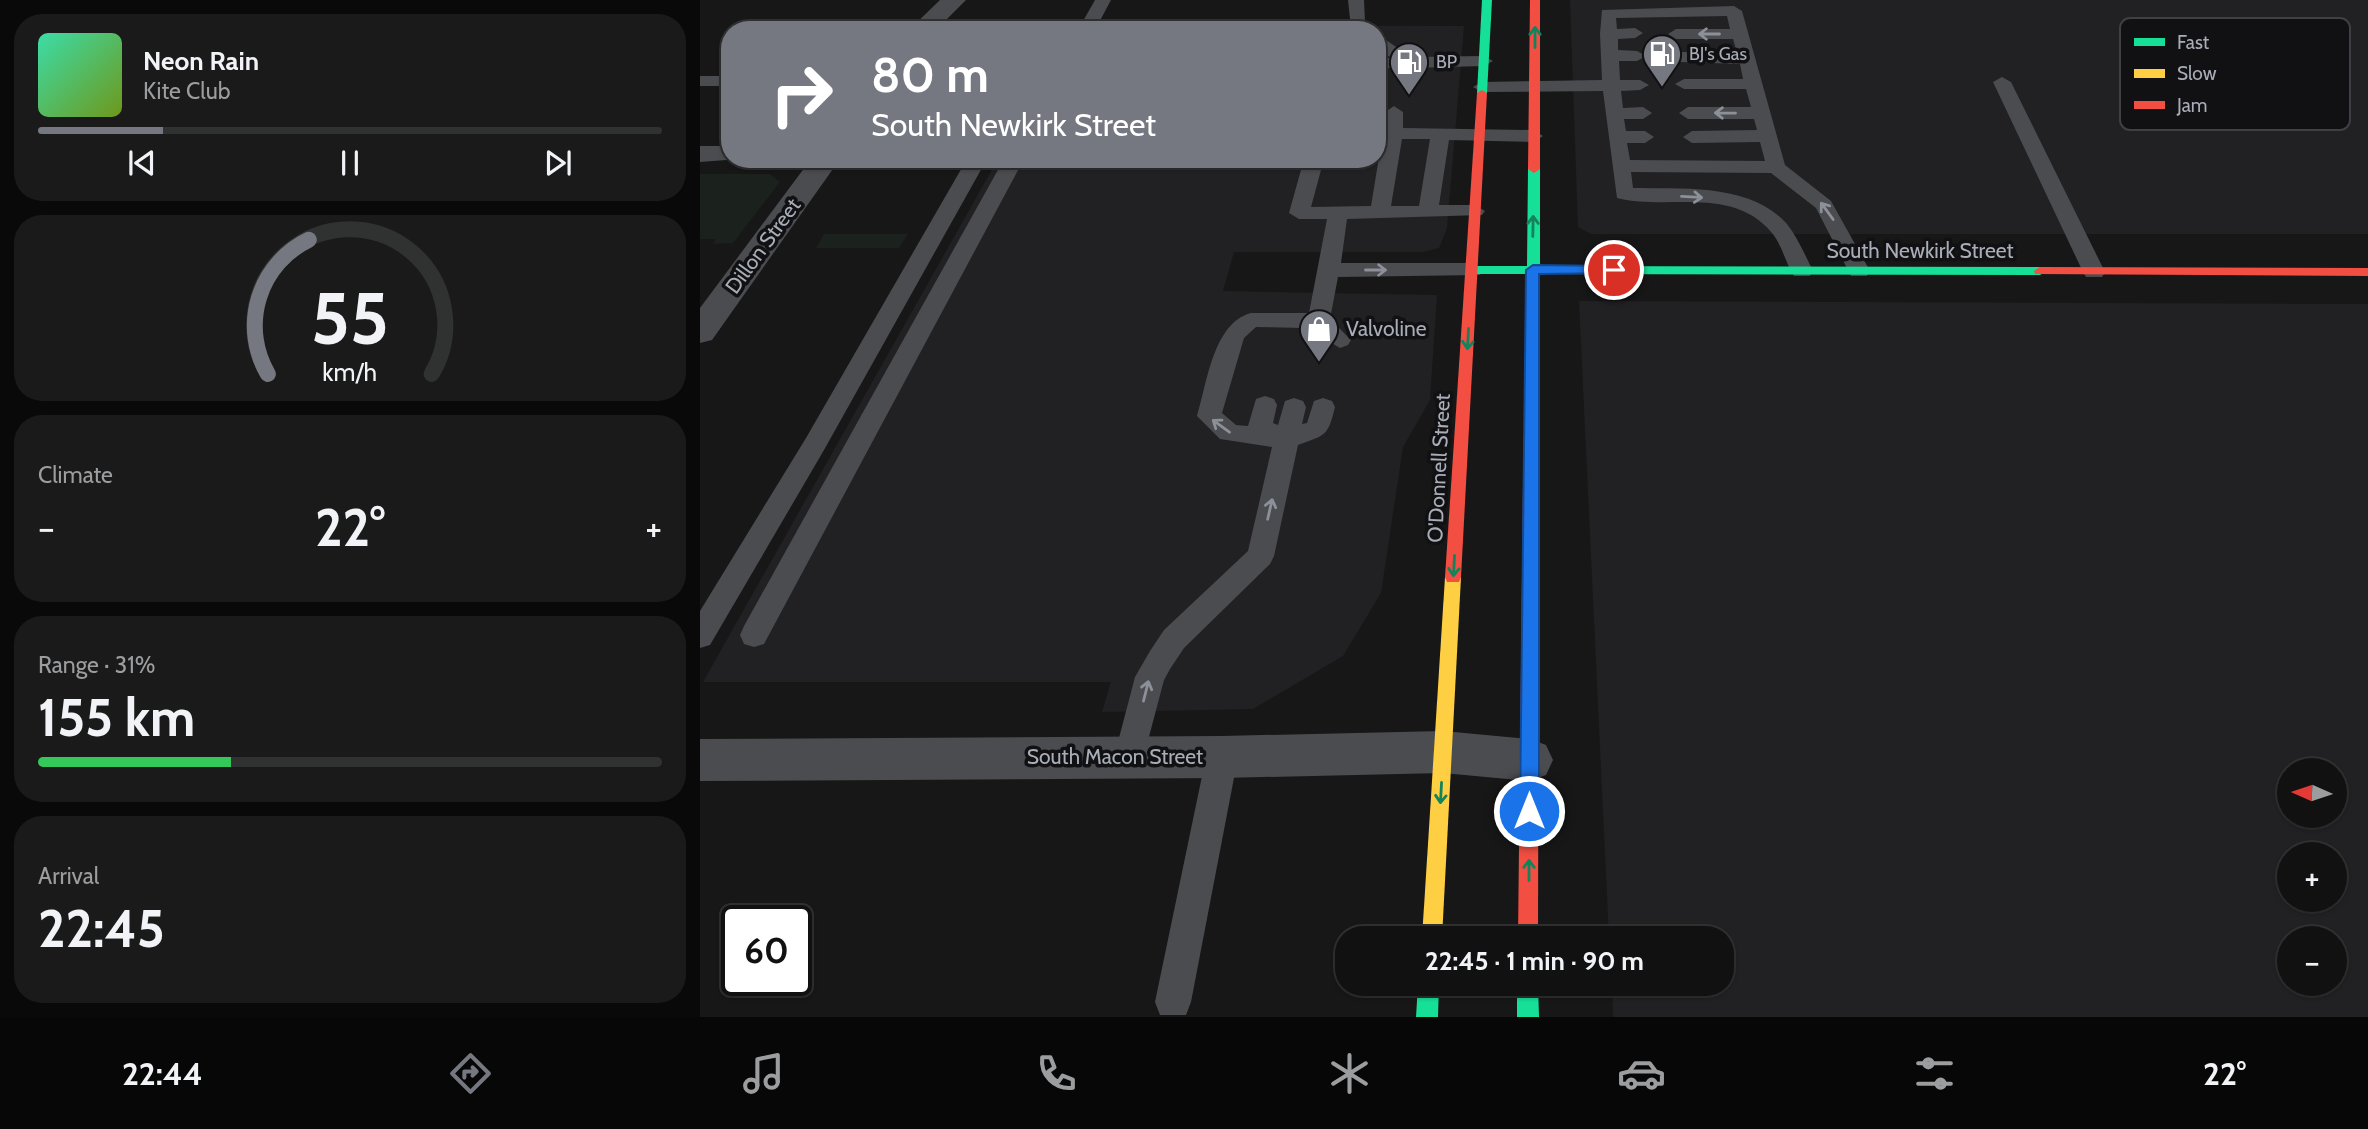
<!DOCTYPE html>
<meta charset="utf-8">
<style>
body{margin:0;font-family:Cabin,sans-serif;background:#1a1a1a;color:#f1f3f6;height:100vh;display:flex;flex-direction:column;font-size:26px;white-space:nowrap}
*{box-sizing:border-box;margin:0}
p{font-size:23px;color:#9c9d9f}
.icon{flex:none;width:38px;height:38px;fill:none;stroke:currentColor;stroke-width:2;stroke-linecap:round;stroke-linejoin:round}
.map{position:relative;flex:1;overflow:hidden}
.sheet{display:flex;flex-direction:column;gap:14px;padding:14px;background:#090909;width:700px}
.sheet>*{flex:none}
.guide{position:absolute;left:21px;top:21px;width:665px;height:147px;border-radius:28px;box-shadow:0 2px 5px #0004,0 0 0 2px #303131;background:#757880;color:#fff;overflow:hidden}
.needle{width:46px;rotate:273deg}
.tools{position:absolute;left:1577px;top:758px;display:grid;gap:14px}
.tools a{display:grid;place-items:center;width:70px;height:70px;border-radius:50%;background:#111;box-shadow:0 2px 5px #0004,0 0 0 2px #303131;font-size:35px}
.speed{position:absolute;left:21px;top:905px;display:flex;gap:14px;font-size:35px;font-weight:700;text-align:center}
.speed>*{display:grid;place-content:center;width:91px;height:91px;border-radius:50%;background:#111;box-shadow:0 2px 5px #0004,0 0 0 2px #303131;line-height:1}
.speed .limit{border:4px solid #111;border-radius:10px;background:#fff;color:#111}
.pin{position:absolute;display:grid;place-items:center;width:60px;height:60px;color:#fff;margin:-30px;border:4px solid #fff;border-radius:50%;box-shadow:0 2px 7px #0007}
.me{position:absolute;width:77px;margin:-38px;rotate:0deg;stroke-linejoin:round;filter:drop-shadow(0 0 5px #0008)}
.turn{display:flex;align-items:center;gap:24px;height:147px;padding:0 35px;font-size:32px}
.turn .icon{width:91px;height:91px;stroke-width:2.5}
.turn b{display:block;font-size:49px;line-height:60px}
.big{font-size:52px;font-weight:800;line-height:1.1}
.sheet .widget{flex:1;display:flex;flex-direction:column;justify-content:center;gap:10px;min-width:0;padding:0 24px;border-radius:28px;background:#1a1a1a}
.sheet .dial{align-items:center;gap:0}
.dial svg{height:182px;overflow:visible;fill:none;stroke:#303131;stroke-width:7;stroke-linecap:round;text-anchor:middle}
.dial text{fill:#f1f3f6;stroke:none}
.song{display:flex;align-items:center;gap:21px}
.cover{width:84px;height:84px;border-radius:10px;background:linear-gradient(135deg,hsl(160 70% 55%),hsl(80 70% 35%))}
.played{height:7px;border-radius:4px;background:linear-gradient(90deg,#757880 20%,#303131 20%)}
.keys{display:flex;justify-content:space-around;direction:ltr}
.heat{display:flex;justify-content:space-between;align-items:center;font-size:38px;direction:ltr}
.charge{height:10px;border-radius:5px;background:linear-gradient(90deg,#34c759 31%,#303131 0)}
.trip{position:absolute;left:635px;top:926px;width:399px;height:70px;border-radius:28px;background:#111;box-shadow:0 2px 5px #0004,0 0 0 2px #303131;font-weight:800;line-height:70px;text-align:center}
.tabs{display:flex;height:112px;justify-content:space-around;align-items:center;background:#070707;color:#9c9d9f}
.tabs .icon{width:49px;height:49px}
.tabs .selected{color:#757880}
.tabs b{font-size:32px;color:#f1f3f6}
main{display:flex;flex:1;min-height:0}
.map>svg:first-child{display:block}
.built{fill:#212124;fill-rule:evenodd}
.green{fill:#1b211c}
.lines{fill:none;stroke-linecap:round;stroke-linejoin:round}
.lane{fill:#4b4c50;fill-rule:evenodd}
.street{fill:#4b4c50;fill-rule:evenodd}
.fast{fill:#16e098;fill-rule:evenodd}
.slow{fill:#ffcf43;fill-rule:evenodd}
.jam{fill:#f24e42;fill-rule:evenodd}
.oneway{stroke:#8c9099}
.oneway2{stroke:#14835c}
.route{fill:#1a73e8;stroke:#114b97;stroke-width:2}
.labels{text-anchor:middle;stroke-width:7;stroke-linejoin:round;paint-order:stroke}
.far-poi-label{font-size:18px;fill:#a8adb8;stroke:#111113;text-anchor:start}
.street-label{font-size:21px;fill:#a8adb8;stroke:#111113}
.poi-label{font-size:21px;fill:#a8adb8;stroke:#111113;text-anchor:start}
.key{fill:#111113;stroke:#3e4045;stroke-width:2}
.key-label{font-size:19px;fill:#a8adb8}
</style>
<main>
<section class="sheet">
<div class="widget">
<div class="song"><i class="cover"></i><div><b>Neon Rain</b><p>Kite Club</p></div></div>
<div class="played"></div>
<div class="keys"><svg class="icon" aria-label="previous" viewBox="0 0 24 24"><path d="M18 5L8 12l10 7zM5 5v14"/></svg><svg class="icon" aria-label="pause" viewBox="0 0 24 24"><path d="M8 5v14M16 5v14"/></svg><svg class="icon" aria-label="next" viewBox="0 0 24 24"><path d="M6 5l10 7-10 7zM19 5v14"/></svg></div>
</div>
<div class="widget dial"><svg viewBox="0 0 100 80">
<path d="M14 69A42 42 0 1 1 86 69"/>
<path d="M14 69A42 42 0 0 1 32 10" stroke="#757880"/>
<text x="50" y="56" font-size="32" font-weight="700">55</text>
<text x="50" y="72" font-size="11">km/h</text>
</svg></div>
<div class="widget"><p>Climate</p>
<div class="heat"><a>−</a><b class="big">22°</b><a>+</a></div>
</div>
<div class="widget"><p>Range · 31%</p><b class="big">155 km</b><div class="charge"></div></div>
<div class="widget"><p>Arrival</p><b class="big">22:45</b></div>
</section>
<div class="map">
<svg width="1668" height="1017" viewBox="0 0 1668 1017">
<rect width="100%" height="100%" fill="#171717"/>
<g class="built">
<path d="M 870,0 L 1668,0 L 1668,234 L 891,234 L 878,227 Z"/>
<path d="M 374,25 L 764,26 L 747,228 L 739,248 L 723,252 L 534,252 L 523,291 L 737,295 L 730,400 L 703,447 L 681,593 L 643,656 L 553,709 L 402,712 L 411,682 L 3,682 L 298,159 L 677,159 L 677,30 L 371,30 Z"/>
<path d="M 879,301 L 1668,304 L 1668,1017 L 913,1017 L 912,984 L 1022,984 L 1022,938 L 909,938 ZM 1634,770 L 1634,816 L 1589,816 L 1589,770 ZM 1634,854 L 1634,900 L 1589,900 L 1589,854 ZM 1634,938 L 1634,984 L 1589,984 L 1589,938 Z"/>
</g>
<g class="green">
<path d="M 0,174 L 70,174 L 80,182 L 33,243 L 13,244 L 16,239 L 0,239 Z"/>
<path d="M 124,234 L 208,234 L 199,248 L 116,248 Z"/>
</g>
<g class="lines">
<g class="lane">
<path d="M 395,0 L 411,0 L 395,30 L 378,30 Z"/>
<path d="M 648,0 L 664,0 L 665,22 L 672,30 L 651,28 Z"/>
<path d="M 1034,6 L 1042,11 L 1085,165 L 1131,201 L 1170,271 L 1167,276 L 1151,276 L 1116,208 L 1071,173 L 931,172 L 933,188 C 982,189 1051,183 1087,224 C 1098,238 1105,255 1113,271 L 1110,276 L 1094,276 C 1085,262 1082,245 1072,233 C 1032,185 968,211 917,198 L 903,91 L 782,92 L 773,87 L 782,82 L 902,80 L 900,34 L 902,10 ZM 1027,16 L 1030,29 L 976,29 L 968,34 L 976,39 L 1033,39 L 1037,53 L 980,52 L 971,57 L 980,62 L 1040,64 L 1043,79 L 984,79 L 975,84 L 984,89 L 1046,89 L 1051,107 L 988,107 L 979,113 L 988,119 L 1054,119 L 1057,130 L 992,131 L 983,137 L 992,143 L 1060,142 L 1065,161 L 930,160 L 927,143 L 945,143 L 954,137 L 945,131 L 926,131 L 924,119 L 943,119 L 952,113 L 943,107 L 923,108 L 921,91 L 940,90 L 949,85 L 940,80 L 920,80 L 919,61 L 937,61 L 946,56 L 937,51 L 918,50 L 918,39 L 935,38 L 943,33 L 935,28 L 917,29 L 916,18 Z"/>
<path d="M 677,34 L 711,57 L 784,56 L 793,61 L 784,66 L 710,68 L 701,74 L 692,68 L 677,68 L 677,58 L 691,58 L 677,47 Z"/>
<rect x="0" y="76" width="30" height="10"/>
<path d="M 1302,77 L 1311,82 L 1405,272 L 1402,277 L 1386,277 L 1383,272 L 1293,82 Z"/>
<path d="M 694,106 L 703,112 L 703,128 L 834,130 L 843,136 L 834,142 L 749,140 L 739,205 L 775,205 L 785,211 L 782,215 L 647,219 L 641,263 L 772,263 L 783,270 L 780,275 L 638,277 L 630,319 L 651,340 L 648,345 L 640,348 L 625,339 L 615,345 L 607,342 L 604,337 L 605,328 L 556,327 L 544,338 L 522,413 L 536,425 L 548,426 L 556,399 L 565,396 L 574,399 L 577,405 L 573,423 L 578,425 L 585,401 L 594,398 L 603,401 L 606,407 L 602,424 L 607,423 L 614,401 L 623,398 L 632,401 L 635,407 C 628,437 625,435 598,445 L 574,556 L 570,564 L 484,648 L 470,669 L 464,680 L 441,767 L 430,771 L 419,767 L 414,757 L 435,677 L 450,651 L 464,630 L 548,551 L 572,447 L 520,439 L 497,416 C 507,384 513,323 551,313 L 609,313 L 627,219 L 599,219 L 589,213 L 604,159 L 624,159 L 611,207 L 671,206 L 682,139 L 677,140 L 677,128 L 684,128 L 685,112 ZM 702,139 L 730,139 L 719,206 L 691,206 Z"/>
<path d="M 267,159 L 287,159 L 124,450 L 10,645 L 0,648 L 0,611 L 106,438 Z"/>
<path d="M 304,159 L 324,159 L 64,644 L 54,647 L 44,644 L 40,635 L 44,626 Z"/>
<path d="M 522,743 L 533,747 L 538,757 L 491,1002 L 486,1015 L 460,1015 L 455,1002 L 506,757 L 511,747 Z"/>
</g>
<g class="street">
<path d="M 240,0 L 266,0 L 236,30 L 209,30 Z"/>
<path d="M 0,146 L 30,146 L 30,159 L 40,159 L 0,162 Z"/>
<path d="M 111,159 L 140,159 L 12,340 L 0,343 L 0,308 Z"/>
<path d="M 743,731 L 830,739 L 846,745 L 853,760 L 846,775 L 830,781 L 743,773 L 522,778 L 0,781 L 0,739 L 522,736 Z"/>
</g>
<g class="fast">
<path d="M 782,0 L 792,0 L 787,93 L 782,96 L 777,93 Z"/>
<path d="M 834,165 L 840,169 L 840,266 L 1340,267 L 1346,271 L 1340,275 L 839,274 L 839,485 L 831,491 L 823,485 L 827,274 L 772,274 L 766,270 L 772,266 L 827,266 L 828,169 Z"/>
<path d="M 718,984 L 739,984 L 738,1017 L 716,1017 Z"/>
<path d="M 817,984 L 838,984 L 839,1017 L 817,1017 Z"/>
</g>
<path class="slow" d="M 753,570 L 759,572 L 761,577 L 742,938 L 722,938 L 745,577 L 747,572 Z"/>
<g class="jam">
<path d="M 830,0 L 840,0 L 840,169 L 834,173 L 828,169 Z"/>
<path d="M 782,90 L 787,93 L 761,577 L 759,582 L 747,582 L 745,577 L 777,93 Z"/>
<path d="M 1340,267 L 1668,268 L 1668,276 L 1335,274 L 1334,271 Z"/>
<path d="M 831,479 L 839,485 L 838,938 L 818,938 L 823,485 Z"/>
</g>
</g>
<defs><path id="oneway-shaft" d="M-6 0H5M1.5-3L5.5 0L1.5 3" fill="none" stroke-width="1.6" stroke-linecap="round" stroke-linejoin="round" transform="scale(1.75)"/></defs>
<g class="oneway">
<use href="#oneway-shaft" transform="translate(1009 34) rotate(-180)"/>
<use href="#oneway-shaft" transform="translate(1025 113) rotate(-179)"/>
<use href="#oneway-shaft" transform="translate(992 197) rotate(3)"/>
<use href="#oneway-shaft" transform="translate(1127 211) rotate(-126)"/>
<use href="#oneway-shaft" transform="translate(676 270)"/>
<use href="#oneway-shaft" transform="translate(521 426) rotate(-144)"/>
<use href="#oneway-shaft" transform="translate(570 509) rotate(-77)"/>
<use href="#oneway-shaft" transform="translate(446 691) rotate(-76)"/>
</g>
<g class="oneway2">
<use href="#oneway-shaft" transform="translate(835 37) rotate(-90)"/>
<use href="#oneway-shaft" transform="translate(833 226) rotate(-89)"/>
<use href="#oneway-shaft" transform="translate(768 339) rotate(93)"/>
<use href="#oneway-shaft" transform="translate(754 566) rotate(93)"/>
<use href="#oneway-shaft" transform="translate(741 793) rotate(93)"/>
<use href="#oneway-shaft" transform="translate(829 870) rotate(-90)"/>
</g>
<path class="route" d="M 914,266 L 920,270 L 918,273 L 839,274 L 839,811 L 836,817 L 829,820 L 822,817 L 820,811 L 826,270 L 833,265 Z"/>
<defs>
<g id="fuel-pin" transform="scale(2.0125)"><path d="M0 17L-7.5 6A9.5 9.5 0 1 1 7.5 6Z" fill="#757880" stroke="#111113"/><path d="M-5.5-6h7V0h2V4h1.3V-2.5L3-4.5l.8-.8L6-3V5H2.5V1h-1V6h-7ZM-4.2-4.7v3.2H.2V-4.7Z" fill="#fff"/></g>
<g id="shop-pin" transform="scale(2.0125)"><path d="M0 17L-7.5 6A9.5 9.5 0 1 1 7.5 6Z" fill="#757880" stroke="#111113"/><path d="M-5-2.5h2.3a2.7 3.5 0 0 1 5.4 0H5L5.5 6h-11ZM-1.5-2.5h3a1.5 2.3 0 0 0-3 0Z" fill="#fff"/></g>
</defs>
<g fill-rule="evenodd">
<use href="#fuel-pin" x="962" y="54"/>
<use href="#fuel-pin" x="709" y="62"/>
<use href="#shop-pin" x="619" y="329"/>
</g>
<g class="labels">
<g class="far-poi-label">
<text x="989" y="60">BJ's Gas</text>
<text x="736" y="68">BP</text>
</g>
<g class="street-label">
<text transform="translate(63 246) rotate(-54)" y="7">Dillon Street</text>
<text x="1220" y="258">South Newkirk Street</text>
<text transform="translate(739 468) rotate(-87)" y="7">O'Donnell Street</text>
<text x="415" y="764">South Macon Street</text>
</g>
<g class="poi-label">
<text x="646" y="336">Valvoline</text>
</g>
</g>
<rect x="1420" y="18" width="230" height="112" rx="10" class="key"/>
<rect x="1434" y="38" width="31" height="8" fill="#16e098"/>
<rect x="1434" y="69" width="31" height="9" fill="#ffcf43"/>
<rect x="1434" y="101" width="31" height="8" fill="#f24e42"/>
<g class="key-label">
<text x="1477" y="49">Fast</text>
<text x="1477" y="80">Slow</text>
<text x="1477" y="112">Jam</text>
</g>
</svg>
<div class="tools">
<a><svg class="needle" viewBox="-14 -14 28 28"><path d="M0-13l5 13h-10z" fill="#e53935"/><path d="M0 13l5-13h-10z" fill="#9c9d9f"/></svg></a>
<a>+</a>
<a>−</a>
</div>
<div class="speed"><div class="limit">60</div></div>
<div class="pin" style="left:914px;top:270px;background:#d93025"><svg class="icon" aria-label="arrive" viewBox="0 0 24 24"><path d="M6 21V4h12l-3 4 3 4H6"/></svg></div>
<svg class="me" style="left:829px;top:811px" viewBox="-20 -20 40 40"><circle r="17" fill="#1a73e8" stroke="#fff" stroke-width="3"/><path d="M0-11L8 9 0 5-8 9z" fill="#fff"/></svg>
<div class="trip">22:45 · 1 min · 90 m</div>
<div class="guide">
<div class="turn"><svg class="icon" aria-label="right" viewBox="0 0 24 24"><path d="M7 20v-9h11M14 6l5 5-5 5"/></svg><div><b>80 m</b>South Newkirk Street</div></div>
</div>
</div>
</main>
<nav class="tabs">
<b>22:44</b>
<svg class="icon selected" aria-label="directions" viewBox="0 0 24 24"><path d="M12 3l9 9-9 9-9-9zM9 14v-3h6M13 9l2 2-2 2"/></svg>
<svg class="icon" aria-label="music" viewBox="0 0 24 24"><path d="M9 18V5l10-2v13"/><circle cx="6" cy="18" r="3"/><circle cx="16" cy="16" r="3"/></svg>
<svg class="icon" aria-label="phone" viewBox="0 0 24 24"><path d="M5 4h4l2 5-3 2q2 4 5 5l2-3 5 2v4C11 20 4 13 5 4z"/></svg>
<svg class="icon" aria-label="climate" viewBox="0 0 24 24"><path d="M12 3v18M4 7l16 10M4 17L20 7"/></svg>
<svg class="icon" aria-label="car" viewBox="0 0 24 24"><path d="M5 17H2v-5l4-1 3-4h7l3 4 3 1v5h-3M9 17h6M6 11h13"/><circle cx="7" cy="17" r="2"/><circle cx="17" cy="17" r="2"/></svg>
<svg class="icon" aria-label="filters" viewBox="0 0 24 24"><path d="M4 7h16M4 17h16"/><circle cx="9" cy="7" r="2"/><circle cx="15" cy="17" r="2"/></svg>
<b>22°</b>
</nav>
